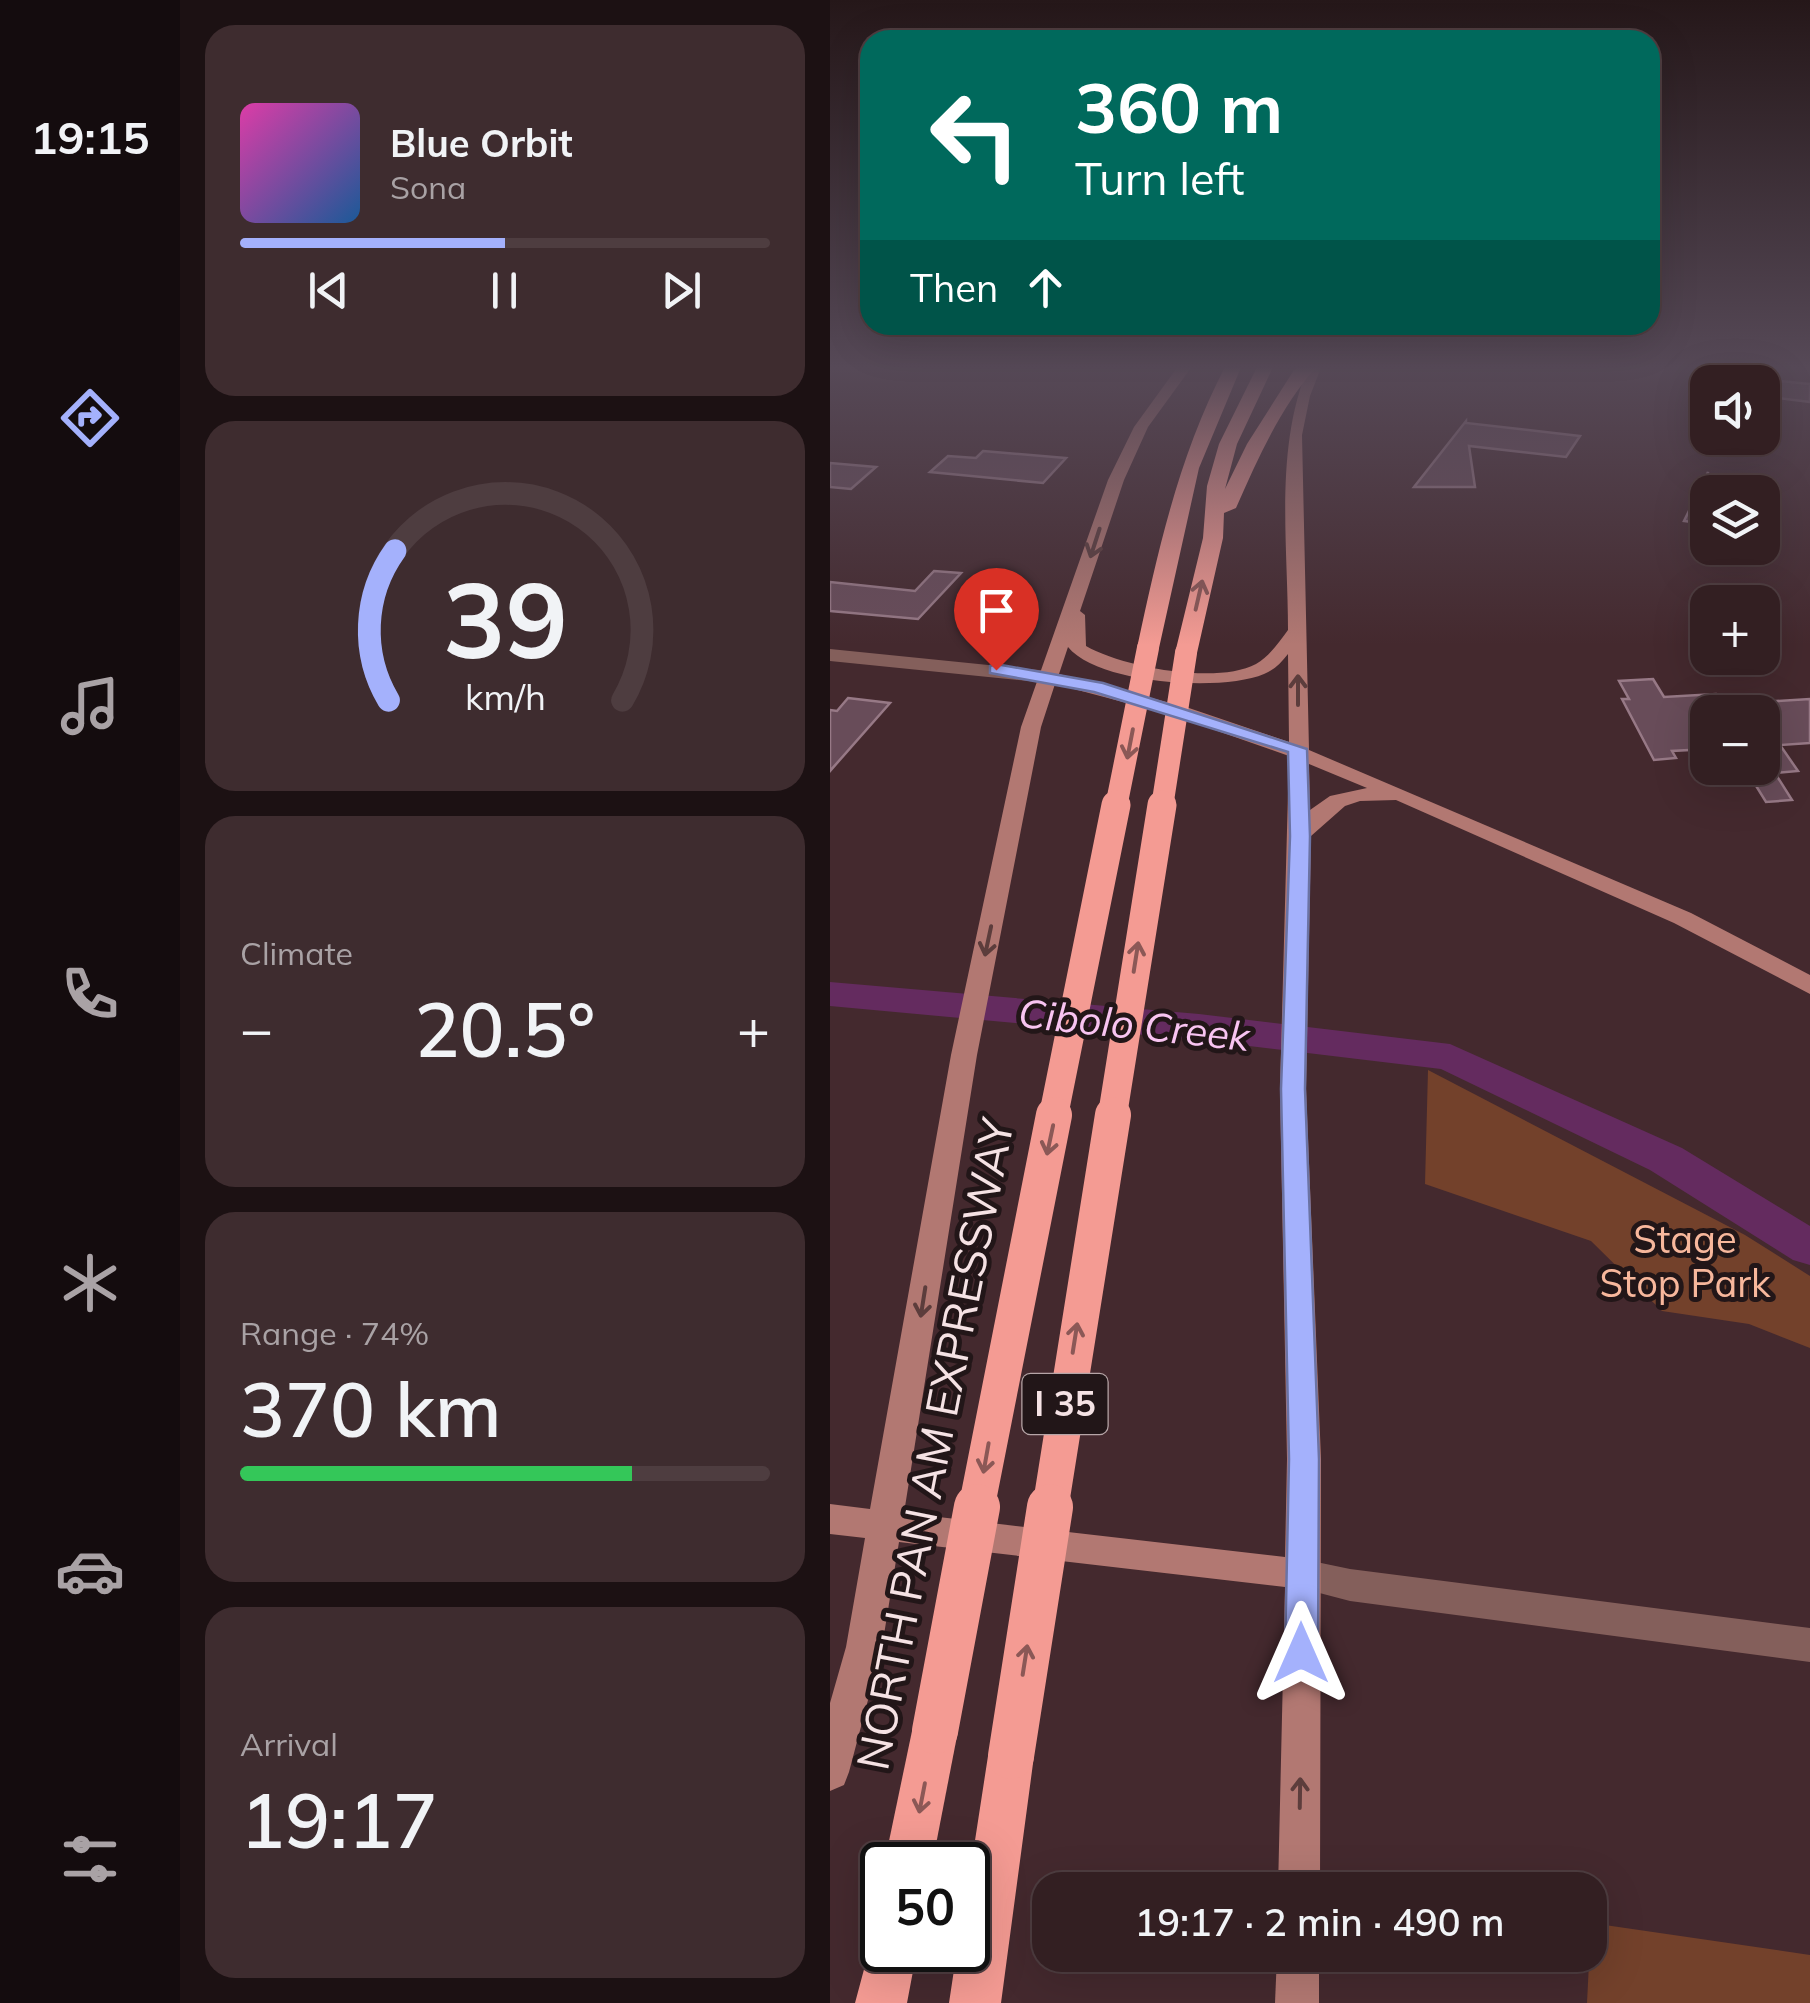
<!DOCTYPE html>
<meta charset="utf-8">
<style>
body{margin:0;font-family:Mulish,sans-serif;background:#3e2c2f;color:#f1f3f6;height:100vh;display:flex;flex-direction:column;font-size:38px;white-space:nowrap}
*{box-sizing:border-box;margin:0}
p{font-size:32px;color:#a9a2a5}
.icon{flex:none;width:55px;height:55px;fill:none;stroke:currentColor;stroke-width:2;stroke-linecap:round;stroke-linejoin:round}
.map{position:relative;flex:1;overflow:hidden}
.details{display:flex;flex-direction:column;gap:25px;padding:25px;background:#1c1113;width:650px}
.details>*{flex:none}
.hud{position:absolute;left:30px;top:30px;width:800px;height:305px;border-radius:30px;box-shadow:0 10px 40px #0002,0 0 0 2px #4e3d40;background:#00695c;color:#fff;overflow:hidden}
.fabs{position:absolute;left:860px;top:365px;display:grid;gap:20px}
.fabs a{display:grid;place-items:center;width:90px;height:90px;border-radius:20px;background:#331f22;box-shadow:0 10px 40px #0002,0 0 0 2px #4e3d40;font-size:50px}
.speed{position:absolute;left:30px;top:1842px;display:flex;gap:20px;font-size:50px;font-weight:700;text-align:center}
.speed>*{display:grid;place-content:center;width:130px;height:130px;border-radius:50%;background:#331f22;box-shadow:0 10px 40px #0002,0 0 0 2px #4e3d40;line-height:1}
.speed .limit{border:5px solid #111;border-radius:15px;background:#fff;color:#111}
.pin{position:absolute;display:grid;place-items:center;width:85px;height:85px;color:#fff;margin:-102px -42px;border-radius:50% 50% 50% 0;rotate:-45deg;box-shadow:0 0 10px #0007}
.pin .icon{rotate:45deg}
.me{position:absolute;width:110px;margin:-55px;rotate:0deg;stroke-linejoin:round;filter:drop-shadow(0 0 8px #0008)}
.turn{display:flex;align-items:center;gap:35px;height:210px;padding:0 50px;font-size:45px}
.turn .icon{width:130px;height:130px;stroke-width:2.5}
.turn b{display:block;font-size:70px;line-height:85px}
.then{display:flex;align-items:center;height:95px;padding:0 50px;background:#0003;gap:20px;font-size:38px}
.big{font-size:75px;font-weight:600;line-height:1.1}
.details .card{flex:1;display:flex;flex-direction:column;justify-content:center;gap:15px;min-width:0;padding:0 35px;border-radius:30px;background:#3e2c2f}
.details .dial{align-items:center;gap:0}
.dial svg{height:260px;overflow:visible;fill:none;stroke:#4e3d40;stroke-width:7;stroke-linecap:round;text-anchor:middle}
.dial text{fill:#f1f3f6;stroke:none}
.song{display:flex;align-items:center;gap:30px}
.cover{width:120px;height:120px;border-radius:15px;background:linear-gradient(135deg,hsl(320 70% 55%),hsl(210 70% 35%))}
.played{height:10px;border-radius:5px;background:linear-gradient(90deg,#a4b1fc 50%,#4e3d40 50%)}
.keys{display:flex;justify-content:space-around;direction:ltr}
.heat{display:flex;justify-content:space-between;align-items:center;font-size:55px;direction:ltr}
.charge{height:15px;border-radius:8px;background:linear-gradient(90deg,#34c759 74%,#4e3d40 0)}
.trip{position:absolute;left:202px;top:1872px;width:575px;height:100px;border-radius:30px;background:#331f22;box-shadow:0 10px 40px #0002,0 0 0 2px #4e3d40;font-weight:600;line-height:100px;text-align:center}
main{display:flex;flex:1;min-height:0}
.menu{display:flex;flex-direction:column;width:180px;justify-content:space-around;align-items:center;background:#140c0e;color:#a9a2a5}
.menu .icon{width:70px;height:70px}
.menu .current{color:#a4b1fc}
.menu b{font-size:45px;color:#f1f3f6}
.map>svg:first-child{display:block}
.green{fill:#73412b}
.lines{fill:none;stroke-linecap:round;stroke-linejoin:round}
.river{fill:#642b5f;fill-rule:evenodd}
.building{fill:#684c59;stroke:#977986;stroke-width:2.5}
.street{fill:#845f5b;fill-rule:evenodd}
.secondary{fill:#b27872;fill-rule:evenodd}
.highway{fill:#f49b93;fill-rule:evenodd}
.highway-bridge-far3{stroke:#f49b93;stroke-width:22}
.highway-bridge-far2{stroke:#f49b93;stroke-width:29}
.highway-bridge-far1{stroke:#f49b93;stroke-width:36}
.highway-bridge{stroke:#f49b93;stroke-width:46}
.oneway{stroke:#5c3d3c}
.oneway2{stroke:#8b5856}
.route{fill:#a4b1fc;stroke:#6b73a4;stroke-width:2.5}
.labels{text-anchor:middle;stroke-width:10;stroke-linejoin:round;paint-order:stroke}
.shield{fill:#221618;stroke:#b6a5a7;stroke-width:2.5}
.shield-label{font-size:35px;font-weight:bold;fill:#f5e2e4}
.park-label{font-size:38px;fill:#f7b79c;stroke:#221618}
.water-label{font-size:40px;font-style:italic;fill:#f8c4f1;stroke:#221618}
.near-street-label{font-size:45px;fill:#f5e2e4;stroke:#221618}
</style>
<main>
<nav class="menu">
<b>19:15</b>
<svg class="icon current" aria-label="directions" viewBox="0 0 24 24"><path d="M12 3l9 9-9 9-9-9zM9 14v-3h6M13 9l2 2-2 2"/></svg>
<svg class="icon" aria-label="music" viewBox="0 0 24 24"><path d="M9 18V5l10-2v13"/><circle cx="6" cy="18" r="3"/><circle cx="16" cy="16" r="3"/></svg>
<svg class="icon" aria-label="phone" viewBox="0 0 24 24"><path d="M5 4h4l2 5-3 2q2 4 5 5l2-3 5 2v4C11 20 4 13 5 4z"/></svg>
<svg class="icon" aria-label="climate" viewBox="0 0 24 24"><path d="M12 3v18M4 7l16 10M4 17L20 7"/></svg>
<svg class="icon" aria-label="car" viewBox="0 0 24 24"><path d="M5 17H2v-5l4-1 3-4h7l3 4 3 1v5h-3M9 17h6M6 11h13"/><circle cx="7" cy="17" r="2"/><circle cx="17" cy="17" r="2"/></svg>
<svg class="icon" aria-label="filters" viewBox="0 0 24 24"><path d="M4 7h16M4 17h16"/><circle cx="9" cy="7" r="2"/><circle cx="15" cy="17" r="2"/></svg>
</nav>
<section class="details">
<div class="card">
<div class="song"><i class="cover"></i><div><b>Blue Orbit</b><p>Sona</p></div></div>
<div class="played"></div>
<div class="keys"><svg class="icon" aria-label="previous" viewBox="0 0 24 24"><path d="M18 5L8 12l10 7zM5 5v14"/></svg><svg class="icon" aria-label="pause" viewBox="0 0 24 24"><path d="M8 5v14M16 5v14"/></svg><svg class="icon" aria-label="next" viewBox="0 0 24 24"><path d="M6 5l10 7-10 7zM19 5v14"/></svg></div>
</div>
<div class="card dial"><svg viewBox="0 0 100 80">
<path d="M14 69A42 42 0 1 1 86 69"/>
<path d="M14 69A42 42 0 0 1 16 23" stroke="#a4b1fc"/>
<text x="50" y="56" font-size="32" font-weight="700">39</text>
<text x="50" y="72" font-size="11">km/h</text>
</svg></div>
<div class="card"><p>Climate</p>
<div class="heat"><a>−</a><b class="big">20.5°</b><a>+</a></div>
</div>
<div class="card"><p>Range · 74%</p><b class="big">370 km</b><div class="charge"></div></div>
<div class="card"><p>Arrival</p><b class="big">19:17</b></div>
</section>
<div class="map">
<svg width="980" height="2003" viewBox="0 0 980 2003">
<rect width="100%" height="100%" fill="#44292e"/>
<g class="green">
<path d="M 598,1070 L 915,1235 L 980,1276 L 980,1348 L 919,1324 L 832,1311 L 761,1241 L 595,1184 Z"/>
<path d="M 761,1923 L 980,1955 L 980,2003 L 757,2003 Z"/>
</g>
<g class="lines">
<path class="river" d="M 0,982 L 369,1014 L 620,1044 L 852,1148 L 980,1226 L 980,1265 L 963,1260 L 820,1170 L 611,1069 L 369,1040 L 0,1006 Z"/>
</g>
<g class="building">
<path d="M 932,379 L 980,384 L 980,402 L 932,396 Z"/>
<path d="M 636,421 L 636,423 L 750,436 L 736,457 L 639,446 L 645,487 L 584,487 Z"/>
<path d="M 153,451 L 236,458 L 213,483 L 100,472 L 118,456 L 146,458 Z"/>
<path d="M 0,463 L 46,467 L 21,489 L 0,487 Z"/>
<path d="M 878,472 L 878,524 L 854,521 Z"/>
<path d="M 104,571 L 131,573 L 88,619 L 0,611 L 0,582 L 85,591 Z"/>
<path d="M 823,679 L 834,697 L 886,694 L 898,712 L 878,712 L 878,749 L 842,751 L 846,758 L 824,760 L 792,699 L 799,699 L 789,681 Z"/>
<path d="M 18,698 L 60,703 L 0,771 L 0,710 L 7,711 Z"/>
<path d="M 980,699 L 980,743 L 950,745 L 968,771 L 945,773 L 962,800 L 936,802 L 915,768 L 932,768 L 932,702 Z"/>
</g>
<g class="lines">
<g class="street">
<path d="M 0,649 L 219,671 L 229,677 L 219,683 L 0,661 Z"/>
<path d="M 472,1559 L 520,1569 L 980,1628 L 980,1662 L 520,1601 L 459,1585 L 454,1574 L 459,1563 Z"/>
</g>
<g class="secondary">
<path d="M 349,365 L 363,365 L 318,427 L 294,480 L 250,611 L 255,615 L 256,646 C 292,667 387,685 426,664 C 439,657 449,642 458,630 C 458,543 444,447 479,365 L 492,365 L 480,396 L 472,435 L 479,750 L 861,913 L 980,975 L 980,994 L 844,923 L 566,800 L 530,801 L 515,806 L 481,836 L 476,1089 L 491,1459 L 490,1890 L 448,1890 L 455,1587 L 69,1542 L 52,1647 L 19,1772 L 14,1785 L 0,1791 L 0,1703 L 16,1647 L 35,1538 L 0,1534 L 0,1504 L 40,1509 L 121,1055 L 191,727 L 278,480 L 304,427 ZM 238,647 C 268,684 392,692 434,674 C 444,670 451,663 458,654 L 459,742 L 356,707 L 229,674 ZM 225,684 L 342,715 L 459,756 L 450,1089 L 457,1459 L 455,1557 L 74,1513 L 147,1055 L 211,727 ZM 479,764 L 537,788 L 500,796 L 480,810 Z"/>
<path d="M 447,1955 L 489,1955 L 489,2003 L 445,2003 Z"/>
</g>
<g class="highway">
<path d="M 396,365 L 412,365 L 369,468 L 329,648 L 318,655 L 310,653 L 307,648 C 328,550 349,455 396,365 Z"/>
<path d="M 428,365 L 444,365 L 407,444 L 395,489 L 417,444 L 464,370 L 471,365 L 488,365 C 451,406 428,458 406,508 L 394,513 L 393,538 L 367,653 L 364,658 L 348,658 L 345,653 L 373,538 L 377,486 L 389,444 Z"/>
<path d="M 105,1709 L 121,1716 L 128,1731 L 102,1865 L 54,1865 L 82,1731 L 89,1716 Z"/>
<path d="M 181,1734 L 197,1740 L 204,1756 L 171,2003 L 119,2003 L 127,1950 L 138,1950 L 138,1886 L 158,1756 L 165,1740 Z"/>
<path d="M 52,1929 L 52,1950 L 87,1950 L 77,2003 L 25,2003 L 44,1932 Z"/>
</g>
<g class="highway-bridge-far3">
<path d="M 286,807 L 318,648"/>
<path d="M 332,807 L 356,653"/>
</g>
<g class="highway-bridge-far2">
<path d="M 223,1118 L 286,805"/>
<path d="M 282,1118 L 332,805"/>
</g>
<g class="highway-bridge-far1">
<path d="M 146,1510 L 224,1115"/>
<path d="M 220,1510 L 283,1115"/>
</g>
<g class="highway-bridge">
<path d="M 105,1731 L 147,1507"/>
<path d="M 181,1756 L 220,1507"/>
</g>
</g>
<defs><path id="oneway-shaft" d="M-6 0H5M1.5-3L5.5 0L1.5 3" fill="none" stroke-width="1.6" stroke-linecap="round" stroke-linejoin="round" transform="scale(2.5)"/></defs>
<g class="oneway">
<use href="#oneway-shaft" transform="translate(265 543) rotate(108)"/>
<use href="#oneway-shaft" transform="translate(468 690) rotate(-90)"/>
<use href="#oneway-shaft" transform="translate(158 941) rotate(102)"/>
<use href="#oneway-shaft" transform="translate(93 1302) rotate(99)"/>
<use href="#oneway-shaft" transform="translate(470 1793) rotate(-89)"/>
</g>
<g class="oneway2">
<use href="#oneway-shaft" transform="translate(369 595) rotate(-77)"/>
<use href="#oneway-shaft" transform="translate(300 744) rotate(101)"/>
<use href="#oneway-shaft" transform="translate(306 957) rotate(-81)"/>
<use href="#oneway-shaft" transform="translate(220 1140) rotate(102)"/>
<use href="#oneway-shaft" transform="translate(245 1338) rotate(-81)"/>
<use href="#oneway-shaft" transform="translate(156 1458) rotate(100)"/>
<use href="#oneway-shaft" transform="translate(195 1660) rotate(-81)"/>
<use href="#oneway-shaft" transform="translate(92 1798) rotate(101)"/>
</g>
<linearGradient id="sky" x2="0" y2="1"><stop stop-color="#251719"/><stop offset="0.57" stop-color="#564957"/><stop offset="1" stop-color="#564957" stop-opacity="0"/></linearGradient>
<rect width="980" height="645" fill="url(#sky)"/>
<path class="route" d="M 166,664 L 273,683 L 477,749 L 480,836 L 475,1089 L 489,1459 L 488,1653 L 483,1664 L 471,1668 L 459,1664 L 455,1653 L 459,1459 L 451,1089 L 460,836 L 458,752 L 264,692 L 160,673 L 160,666 Z"/>
<g class="labels">
<rect class="shield" x="192.5" y="1374" width="85" height="60" rx="8"/>
<g class="shield-label">
<text x="235" y="1416">I 35</text>
</g>
<g class="park-label">
<text x="855" y="1253">Stage<tspan x="855" dy="44">Stop Park</tspan></text>
</g>
<g class="water-label">
<text transform="translate(304 1025) rotate(6)" y="14">Cibolo Creek</text>
</g>
<g class="near-street-label">
<text transform="translate(105 1444) rotate(-79)" y="16">NORTH PAN AM EXPRESSWAY</text>
</g>
</g>
</svg>
<div class="fabs">
<a><svg class="icon" aria-label="sound" viewBox="0 0 24 24"><path d="M4 9h4l5-4v14l-5-4H4zM17 9q2 3 0 6"/></svg></a>
<a><svg class="icon" aria-label="layers" viewBox="0 0 24 24"><path d="M12 4l9 5-9 5-9-5zM3 14l9 5 9-5"/></svg></a>
<a>+</a>
<a>−</a>
</div>
<div class="speed"><div class="limit">50</div></div>
<div class="pin" style="left:166px;top:670px;background:#d93025"><svg class="icon" aria-label="arrive" viewBox="0 0 24 24"><path d="M6 21V4h12l-3 4 3 4H6"/></svg></div>
<svg class="me" style="left:471px;top:1653px" viewBox="-20 -20 40 40"><path d="M0-17L14 15 0 8-14 15z" fill="#a4b1fc" stroke="#fff" stroke-width="4"/></svg>
<div class="trip">19:17 · 2 min · 490 m</div>
<div class="hud">
<div class="turn"><svg class="icon" aria-label="left" viewBox="0 0 24 24"><path d="M17 20v-9H6M10 6l-5 5 5 5"/></svg><div><b>360 m</b>Turn left</div></div>
<div class="then">Then<svg class="icon" aria-label="ahead" viewBox="0 0 24 24"><path d="M12 20V5M6 11l6-6 6 6"/></svg></div>
</div>
</div>
</main>
